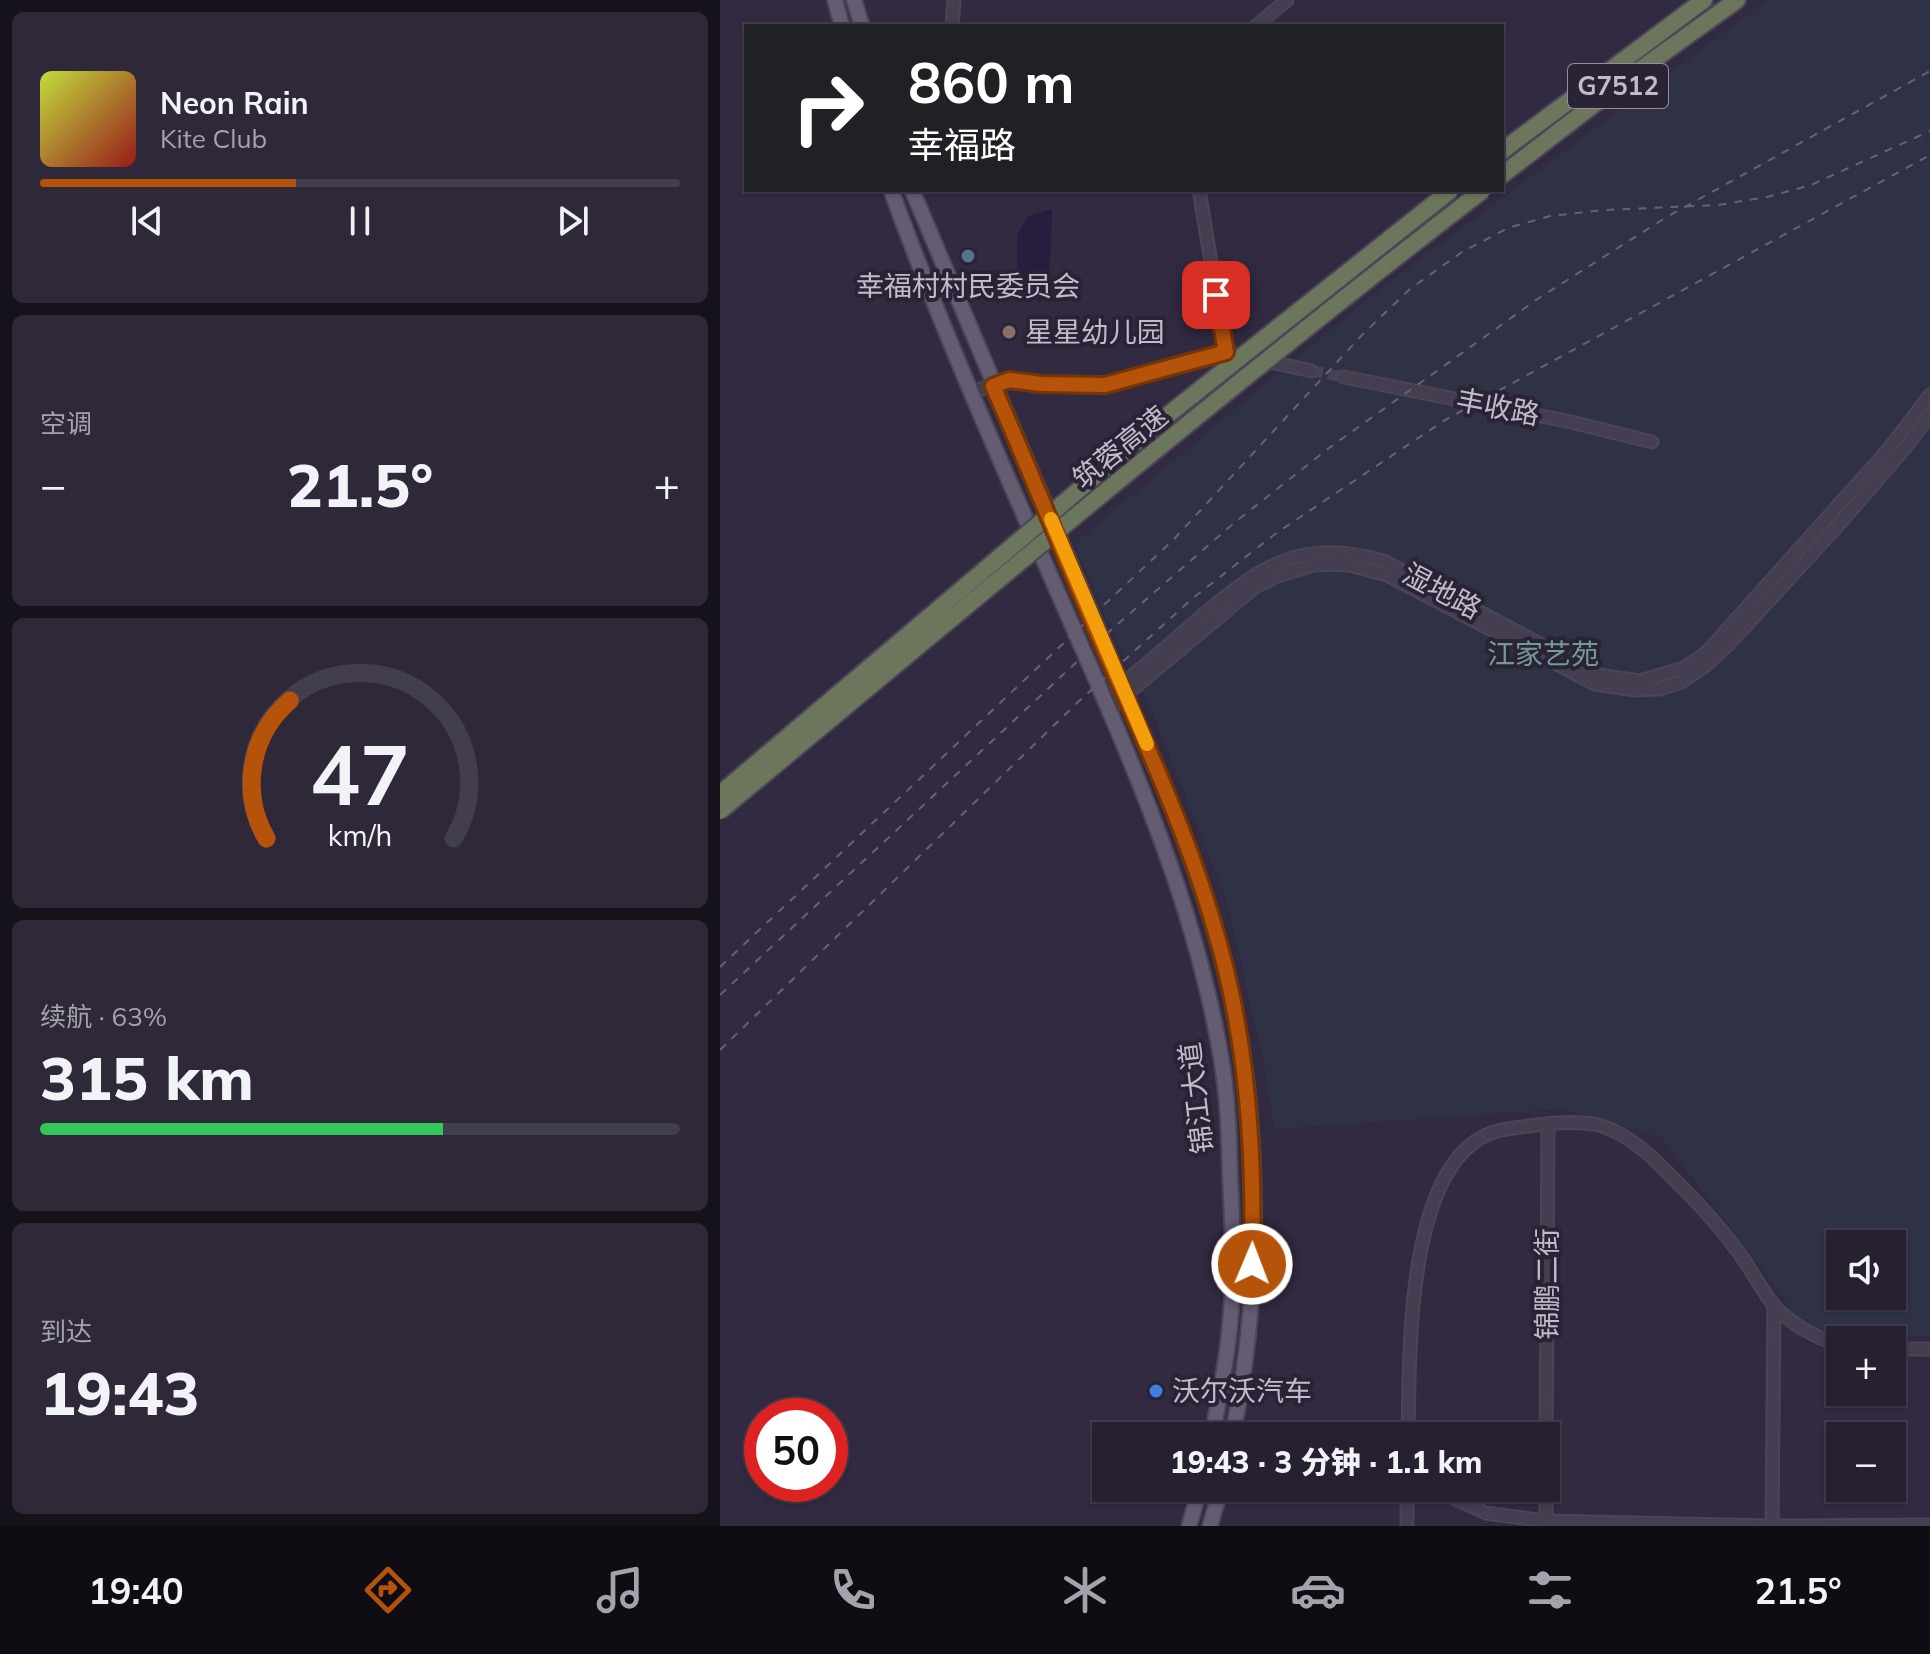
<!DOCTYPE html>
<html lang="zh">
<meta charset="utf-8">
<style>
body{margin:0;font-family:Mulish,"Noto Sans SC",sans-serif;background:#2e2839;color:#f1f3f6;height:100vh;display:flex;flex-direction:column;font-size:30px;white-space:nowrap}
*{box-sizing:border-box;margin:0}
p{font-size:26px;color:#a4a3ab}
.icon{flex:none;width:44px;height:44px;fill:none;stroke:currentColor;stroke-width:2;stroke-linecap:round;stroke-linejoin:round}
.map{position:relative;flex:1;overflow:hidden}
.panel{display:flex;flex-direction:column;gap:12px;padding:12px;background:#15121b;width:720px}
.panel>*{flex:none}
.banner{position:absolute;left:24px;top:24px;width:760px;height:168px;border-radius:0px;box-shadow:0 2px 6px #0004,0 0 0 2px #423e4d;background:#202124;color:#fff;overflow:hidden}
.tools{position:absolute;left:1106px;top:1230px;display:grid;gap:16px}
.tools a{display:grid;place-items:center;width:80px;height:80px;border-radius:0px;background:#262031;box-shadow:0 2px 6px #0004,0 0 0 2px #423e4d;font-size:40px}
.speed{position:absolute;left:24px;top:1398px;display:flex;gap:16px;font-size:40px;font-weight:700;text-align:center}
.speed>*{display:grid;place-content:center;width:104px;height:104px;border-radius:50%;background:#262031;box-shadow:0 2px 6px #0004,0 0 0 2px #423e4d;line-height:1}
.speed .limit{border:12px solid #d22;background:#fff;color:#111}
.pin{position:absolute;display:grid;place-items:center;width:68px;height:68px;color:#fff;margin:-34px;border-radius:16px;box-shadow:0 4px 12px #0006}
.me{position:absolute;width:88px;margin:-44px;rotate:1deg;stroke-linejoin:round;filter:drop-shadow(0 0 6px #0008)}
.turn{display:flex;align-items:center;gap:28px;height:168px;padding:0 32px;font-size:36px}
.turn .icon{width:104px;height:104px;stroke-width:2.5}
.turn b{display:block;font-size:56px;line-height:68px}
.big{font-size:60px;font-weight:800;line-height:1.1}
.panel .card{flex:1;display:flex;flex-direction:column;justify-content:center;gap:12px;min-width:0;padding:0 28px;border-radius:12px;background:#2e2839}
.panel .dial{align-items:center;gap:0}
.dial svg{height:208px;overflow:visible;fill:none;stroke:#423e4d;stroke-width:7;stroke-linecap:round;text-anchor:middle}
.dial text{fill:#f1f3f6;stroke:none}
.song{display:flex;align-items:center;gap:24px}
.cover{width:96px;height:96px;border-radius:12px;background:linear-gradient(135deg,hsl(70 70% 55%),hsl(0 70% 35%))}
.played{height:8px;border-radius:4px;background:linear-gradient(90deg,#b45309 40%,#423e4d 40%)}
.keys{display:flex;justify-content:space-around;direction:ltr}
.heat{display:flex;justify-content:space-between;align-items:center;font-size:44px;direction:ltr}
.charge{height:12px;border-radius:6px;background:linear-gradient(90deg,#34c759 63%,#423e4d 0)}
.trip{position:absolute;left:372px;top:1422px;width:468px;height:80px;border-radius:0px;background:#262031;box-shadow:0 2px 6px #0004,0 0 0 2px #423e4d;font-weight:800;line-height:80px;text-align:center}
.tab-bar{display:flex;height:128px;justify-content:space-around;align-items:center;background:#0f0d14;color:#a4a3ab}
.tab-bar .icon{width:56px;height:56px}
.tab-bar .active{color:#b45309}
.tab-bar b{font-size:36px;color:#f1f3f6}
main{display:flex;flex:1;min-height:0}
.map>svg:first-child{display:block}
.green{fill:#2f3145;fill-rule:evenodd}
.water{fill:#291d3f}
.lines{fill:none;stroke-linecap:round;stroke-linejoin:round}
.minor-tunnel{stroke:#474056;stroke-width:11;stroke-dasharray:11 5.5;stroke-linecap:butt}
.minor-casing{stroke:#4b4557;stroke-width:15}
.major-casing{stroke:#4b4557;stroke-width:18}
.highway-casing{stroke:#4d4658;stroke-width:20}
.minor{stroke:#453e51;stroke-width:11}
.major{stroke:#645c71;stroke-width:14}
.highway{stroke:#6c765c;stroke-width:16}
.rail{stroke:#696177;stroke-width:2;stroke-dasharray:8 8;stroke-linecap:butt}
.highway-bridge-casing{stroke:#4d4658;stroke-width:20;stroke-linecap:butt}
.highway-bridge{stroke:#6c765c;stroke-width:16}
.route-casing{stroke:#753606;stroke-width:20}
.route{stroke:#b45309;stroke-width:14}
.slow{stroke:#f59e0b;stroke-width:14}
.service-dot{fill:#5c6f8a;stroke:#2a2336;stroke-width:3}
.education-dot{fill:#8d6e63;stroke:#2a2336;stroke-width:3}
.shop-dot{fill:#3f7fe0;stroke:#2a2336;stroke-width:3}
.labels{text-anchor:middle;stroke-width:8;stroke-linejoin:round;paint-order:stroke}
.shield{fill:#2a2336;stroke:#948d9e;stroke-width:2}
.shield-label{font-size:26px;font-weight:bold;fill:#c1bbcb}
.poi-label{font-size:28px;fill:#c1bbcb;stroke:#2a2336;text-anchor:start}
.street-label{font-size:28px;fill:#c1bbcb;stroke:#2a2336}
.park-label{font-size:28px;fill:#759999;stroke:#2a2336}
</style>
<main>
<section class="panel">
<div class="card">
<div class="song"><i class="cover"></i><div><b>Neon Rain</b><p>Kite Club</p></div></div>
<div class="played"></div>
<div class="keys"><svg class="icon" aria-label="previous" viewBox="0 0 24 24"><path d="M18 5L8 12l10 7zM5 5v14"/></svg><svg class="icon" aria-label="pause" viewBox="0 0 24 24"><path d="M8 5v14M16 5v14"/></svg><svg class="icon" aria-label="next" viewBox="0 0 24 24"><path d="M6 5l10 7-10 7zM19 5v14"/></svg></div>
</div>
<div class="card"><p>空调</p>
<div class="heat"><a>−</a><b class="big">21.5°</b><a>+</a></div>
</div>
<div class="card dial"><svg viewBox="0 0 100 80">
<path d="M14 69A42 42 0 1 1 86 69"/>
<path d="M14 69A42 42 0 0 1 23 16" stroke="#b45309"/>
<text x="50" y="56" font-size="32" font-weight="700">47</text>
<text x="50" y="72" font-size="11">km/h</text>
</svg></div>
<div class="card"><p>续航 · 63%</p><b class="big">315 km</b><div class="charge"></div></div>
<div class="card"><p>到达</p><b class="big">19:43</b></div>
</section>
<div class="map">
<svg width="1210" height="1526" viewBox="0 0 1210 1526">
<rect width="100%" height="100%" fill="#322a41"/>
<path class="green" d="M 1048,0 L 1210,0 L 1210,1336 L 1073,1337 L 1068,1304 L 942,1138 L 843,1109 L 554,1129 L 545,1069 L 508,905 L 432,711 L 387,621 L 355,543 L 657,291 ZM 1120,1244 L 1172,1244 L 1172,1296 L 1120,1296 Z"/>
<path class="water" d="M 332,209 L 330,264 L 320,303 L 304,290 L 297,277 L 297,235 L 308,216 Z"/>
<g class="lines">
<path class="minor-tunnel" d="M 592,371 L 624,377"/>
<g class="minor-casing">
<g id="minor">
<path d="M 232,26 L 234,0"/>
<path d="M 536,26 L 567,0"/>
<path d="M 479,190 L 506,352"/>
<path d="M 624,377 L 851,422 L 932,442"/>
<path d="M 252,392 L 289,380 L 321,384 L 385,385 L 506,352 L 592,371"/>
<path d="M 384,698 C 419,672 451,643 483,615 C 543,564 585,537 666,562 L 878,675 L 920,681 L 964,668 L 986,653 L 1167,451 L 1210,395"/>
<path d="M 389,709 L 535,587 L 558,576 L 593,565 L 609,564 L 629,565 L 667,575 L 875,684 L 915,690 L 940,689 L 961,682 L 984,667 L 1009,644 L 1113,531 L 1186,447 L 1210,415"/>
<path d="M 1172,1349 L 1210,1349"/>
<path d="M 688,1436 C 690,1359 683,1143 787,1129 C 816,1125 849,1119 878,1125 C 903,1131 925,1150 943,1168 C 969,1194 994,1219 1016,1249 C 1030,1266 1039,1287 1053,1304 C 1068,1323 1098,1339 1120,1345"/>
<path d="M 826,1445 L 828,1124"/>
<path d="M 711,1488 L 766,1513 L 825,1521 L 1052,1526 L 1210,1525"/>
<path d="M 826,1525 L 826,1488"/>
<path d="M 687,1526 L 687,1488"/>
<path d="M 1052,1526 L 1054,1306"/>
</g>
</g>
<g class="major-casing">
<g id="major">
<path d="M 115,0 L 122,26"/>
<path d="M 134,0 L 142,26"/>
<path d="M 171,190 C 226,341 292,487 356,634 C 417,773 477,911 502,1063 C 508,1100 509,1137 510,1174 C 512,1220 515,1267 511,1312 C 508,1354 500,1395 492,1436"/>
<path d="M 192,190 L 433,759 C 462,833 490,906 509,984 C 542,1120 542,1299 512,1436"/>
<path d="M 469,1526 L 480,1488"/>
<path d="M 490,1526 L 501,1488"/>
</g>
</g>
<g class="highway-casing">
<g id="highway">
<path d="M 782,151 L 984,0"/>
<path d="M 782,175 L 911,76 L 1017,0"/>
</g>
</g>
<use href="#minor" class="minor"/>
<use href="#major" class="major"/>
<use href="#highway" class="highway"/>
<g class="rail">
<path d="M 0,967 L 454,539 L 642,335 L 690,289 L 742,252 L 788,228 L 830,216 L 884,210 L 998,205 L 1047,197 L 1091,185 L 1210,131"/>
<path d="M 0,995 L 392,629 L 514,523 L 609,448 L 819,298 L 945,218 L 1210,71"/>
<path d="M 0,1050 L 358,702 L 473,598 L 555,534 L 725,420 L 1210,155"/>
</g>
<g class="highway-bridge-casing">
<g id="highway-bridge">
<path d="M 0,794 L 439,422 L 731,190"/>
<path d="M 0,811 C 252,602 503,390 763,190"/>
</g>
</g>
<use href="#highway-bridge" class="highway-bridge"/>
</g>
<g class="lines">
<g class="route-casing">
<path id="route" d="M 496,295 L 506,352 L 385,385 L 321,384 L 289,380 L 273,386 C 317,486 356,587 401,687 C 444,784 487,883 510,988 C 530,1079 534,1171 532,1264"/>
</g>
<use href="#route" class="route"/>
<path class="slow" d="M 331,519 L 427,744"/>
</g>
<circle class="service-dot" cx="248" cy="256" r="8"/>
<circle class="education-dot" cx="289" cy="332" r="8"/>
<circle class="shop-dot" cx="436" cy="1391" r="8"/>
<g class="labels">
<rect class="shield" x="848" y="64" width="100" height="44" rx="6"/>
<g class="shield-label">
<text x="898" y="95">G7512</text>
</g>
<g class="poi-label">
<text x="248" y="296" text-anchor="middle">幸福村村民委员会</text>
<text x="305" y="342">星星幼儿园</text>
<text x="452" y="1401">沃尔沃汽车</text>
</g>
<g class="street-label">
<text transform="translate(778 407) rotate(11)" y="10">丰收路</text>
<text transform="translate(400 447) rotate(-39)" y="10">筑蓉高速</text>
<text transform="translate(722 591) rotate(28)" y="10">湿地路</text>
<text transform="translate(476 1098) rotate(-97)" y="10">锦江大道</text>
<text transform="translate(827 1284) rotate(-90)" y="10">锦鹏二街</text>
</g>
<g class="park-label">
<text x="823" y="664">江家艺苑</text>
</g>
</g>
</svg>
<div class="tools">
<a><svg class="icon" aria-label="sound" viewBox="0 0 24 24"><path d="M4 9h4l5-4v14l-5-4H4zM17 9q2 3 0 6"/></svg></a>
<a>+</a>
<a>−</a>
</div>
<div class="speed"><div class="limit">50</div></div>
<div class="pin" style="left:496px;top:295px;background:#d93025"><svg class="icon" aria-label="arrive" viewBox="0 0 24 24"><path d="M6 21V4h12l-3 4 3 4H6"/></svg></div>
<svg class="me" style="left:532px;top:1264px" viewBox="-20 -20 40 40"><circle r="17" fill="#b45309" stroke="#fff" stroke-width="3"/><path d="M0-11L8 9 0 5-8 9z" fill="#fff"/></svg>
<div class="trip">19:43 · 3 分钟 · 1.1 km</div>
<div class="banner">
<div class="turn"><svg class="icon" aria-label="right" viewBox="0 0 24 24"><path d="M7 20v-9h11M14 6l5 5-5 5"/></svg><div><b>860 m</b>幸福路</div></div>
</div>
</div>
</main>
<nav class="tab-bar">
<b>19:40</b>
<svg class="icon active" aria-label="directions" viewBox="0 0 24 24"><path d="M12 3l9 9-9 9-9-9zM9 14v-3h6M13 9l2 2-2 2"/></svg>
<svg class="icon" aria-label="music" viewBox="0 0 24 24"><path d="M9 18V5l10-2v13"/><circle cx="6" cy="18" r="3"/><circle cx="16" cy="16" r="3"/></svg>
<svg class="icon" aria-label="phone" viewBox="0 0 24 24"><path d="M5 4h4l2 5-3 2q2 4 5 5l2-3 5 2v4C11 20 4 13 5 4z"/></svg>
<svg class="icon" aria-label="climate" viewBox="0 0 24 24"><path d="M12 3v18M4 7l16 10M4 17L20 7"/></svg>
<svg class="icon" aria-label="car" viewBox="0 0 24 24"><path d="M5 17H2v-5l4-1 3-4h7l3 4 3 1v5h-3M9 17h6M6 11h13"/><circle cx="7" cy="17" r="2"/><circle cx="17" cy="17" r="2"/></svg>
<svg class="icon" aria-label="filters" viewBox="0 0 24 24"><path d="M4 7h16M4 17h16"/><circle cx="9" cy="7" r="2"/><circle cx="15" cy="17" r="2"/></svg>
<b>21.5°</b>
</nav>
